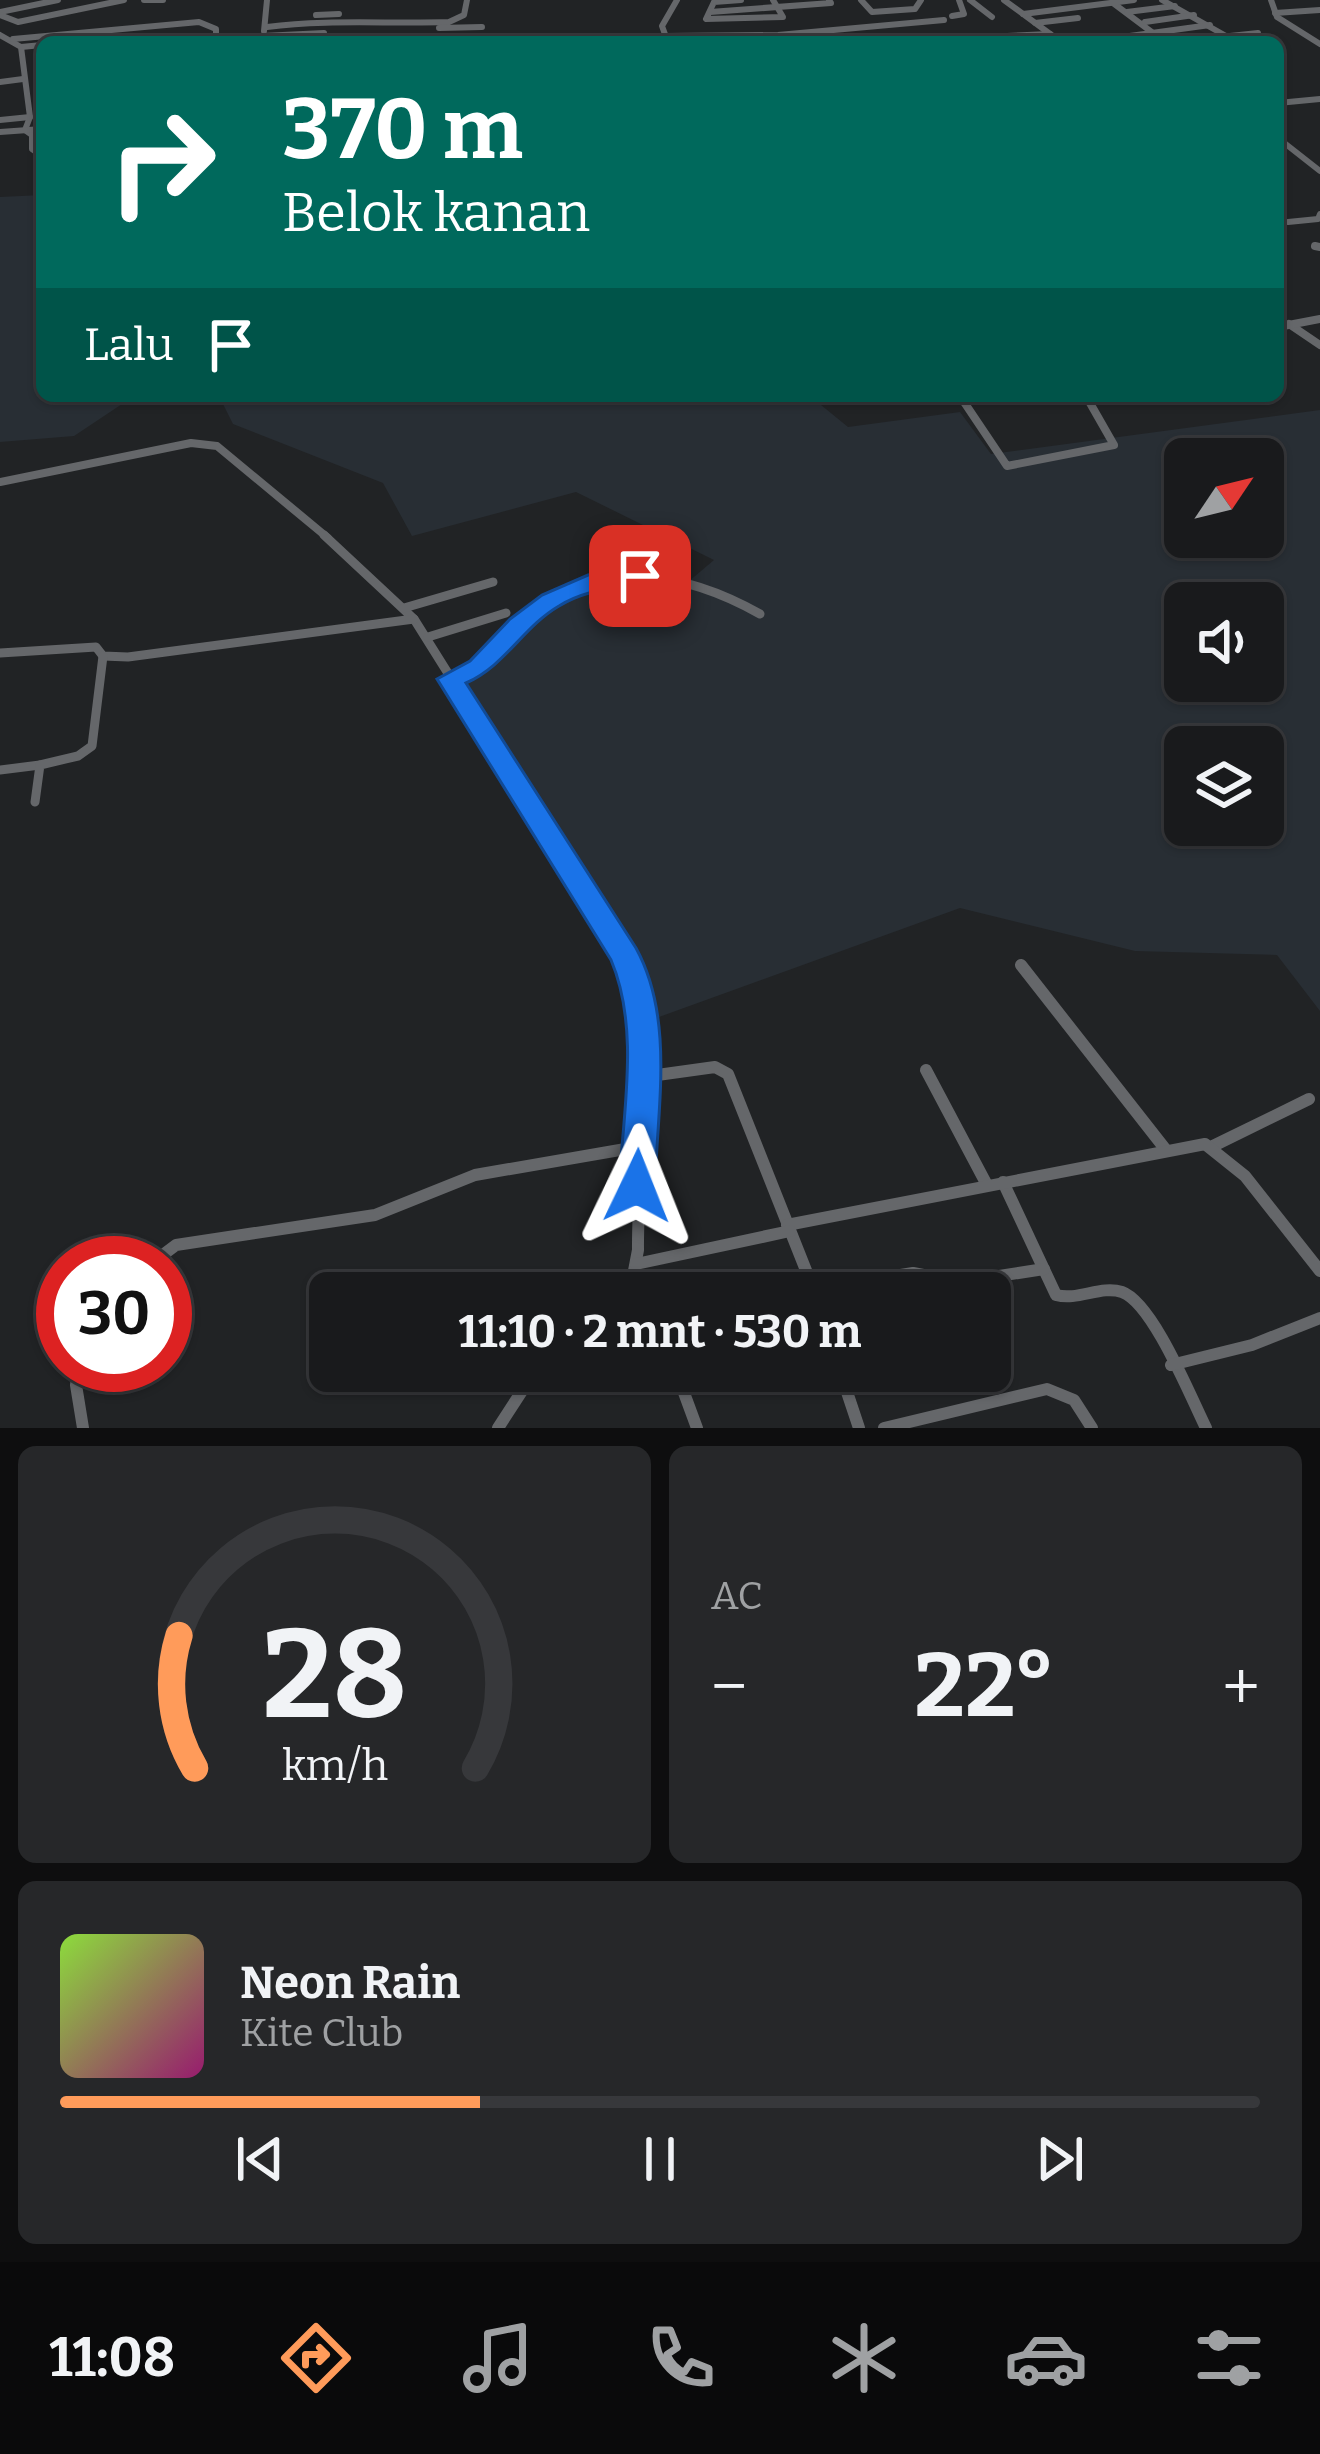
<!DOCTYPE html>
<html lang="id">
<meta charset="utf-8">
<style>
body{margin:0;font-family:Bitter,serif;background:#262729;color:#f1f3f6;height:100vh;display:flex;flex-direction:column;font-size:45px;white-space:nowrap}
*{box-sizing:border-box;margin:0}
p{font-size:39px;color:#9fa1a3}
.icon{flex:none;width:66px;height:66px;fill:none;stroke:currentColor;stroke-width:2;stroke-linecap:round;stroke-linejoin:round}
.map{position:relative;height:1428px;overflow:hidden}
.details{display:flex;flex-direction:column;gap:18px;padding:18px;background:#0e0e0f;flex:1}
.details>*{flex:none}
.top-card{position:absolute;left:36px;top:36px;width:1248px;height:366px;border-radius:18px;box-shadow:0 3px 9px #0004,0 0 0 3px #37383b;background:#00695c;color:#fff;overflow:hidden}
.needle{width:78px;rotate:55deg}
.fabs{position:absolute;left:1164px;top:438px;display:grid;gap:24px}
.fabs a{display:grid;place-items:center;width:120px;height:120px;border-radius:18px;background:#191a1c;box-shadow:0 3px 9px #0004,0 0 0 3px #37383b;font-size:60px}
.speed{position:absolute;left:36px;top:1236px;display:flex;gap:24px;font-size:60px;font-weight:700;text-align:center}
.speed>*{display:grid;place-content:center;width:156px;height:156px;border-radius:50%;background:#191a1c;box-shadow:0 3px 9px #0004,0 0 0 3px #37383b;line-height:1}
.speed .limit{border:18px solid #d22;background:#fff;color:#111}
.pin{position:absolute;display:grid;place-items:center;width:102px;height:102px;color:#fff;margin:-51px;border-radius:24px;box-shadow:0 6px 18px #0006}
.me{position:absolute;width:132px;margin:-66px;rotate:2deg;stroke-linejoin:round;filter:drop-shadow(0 0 9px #0008)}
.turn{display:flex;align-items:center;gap:42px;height:252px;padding:0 48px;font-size:54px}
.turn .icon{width:156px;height:156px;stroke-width:2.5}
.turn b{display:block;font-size:84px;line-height:102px}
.then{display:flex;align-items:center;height:114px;padding:0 48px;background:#0003;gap:24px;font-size:45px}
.big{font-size:90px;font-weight:700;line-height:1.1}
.details .tile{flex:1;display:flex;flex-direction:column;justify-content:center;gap:18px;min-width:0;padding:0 42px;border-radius:18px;background:#262729}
.details .dial{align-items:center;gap:0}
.dial svg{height:312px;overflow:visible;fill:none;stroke:#37383b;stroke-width:7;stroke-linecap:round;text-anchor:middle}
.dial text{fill:#f1f3f6;stroke:none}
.song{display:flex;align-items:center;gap:36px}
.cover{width:144px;height:144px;border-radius:18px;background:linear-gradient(135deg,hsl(90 70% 55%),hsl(320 70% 35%))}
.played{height:12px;border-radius:6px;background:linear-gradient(90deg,#ff9b5a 35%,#37383b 35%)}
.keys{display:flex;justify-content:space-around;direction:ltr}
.heat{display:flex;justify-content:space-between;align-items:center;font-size:66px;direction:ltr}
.details .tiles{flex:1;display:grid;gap:18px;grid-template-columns:1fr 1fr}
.tile:last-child{grid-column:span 2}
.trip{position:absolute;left:309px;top:1272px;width:702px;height:120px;border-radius:18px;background:#191a1c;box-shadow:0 3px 9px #0004,0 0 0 3px #37383b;font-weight:700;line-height:120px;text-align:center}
.tabs{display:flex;height:192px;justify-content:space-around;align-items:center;background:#0a0a0b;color:#9fa1a3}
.tabs .icon{width:84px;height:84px}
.tabs .selected{color:#ff9b5a}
.tabs b{font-size:54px;color:#f1f3f6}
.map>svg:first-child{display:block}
.built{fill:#282e34;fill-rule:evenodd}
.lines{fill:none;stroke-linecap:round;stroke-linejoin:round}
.minor-far3{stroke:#65676a;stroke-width:6}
.minor-far2{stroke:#65676a;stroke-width:8}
.minor-far1{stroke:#65676a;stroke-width:9}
.minor{stroke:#65676a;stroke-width:12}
.route{fill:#1a73e8;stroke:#114b97;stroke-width:3}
</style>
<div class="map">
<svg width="1320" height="1428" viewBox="0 0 1320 1428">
<rect width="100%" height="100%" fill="#212325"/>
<g class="built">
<path d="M 42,195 L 42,396 L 134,396 L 74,436 L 0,442 L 0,197 Z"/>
<path d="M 219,396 L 810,396 L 848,427 L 960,412 L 991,454 L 1320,410 L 1320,1011 L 1277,955 L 1135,951 L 960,908 L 659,1017 L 455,687 L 527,620 L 589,585 L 675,593 L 714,560 L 576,492 L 412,536 L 383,483 L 233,424 ZM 1185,459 L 1263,459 L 1263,537 L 1185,537 ZM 1185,603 L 1263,603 L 1263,681 L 1185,681 ZM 1185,747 L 1263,747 L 1263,825 L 1185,825 Z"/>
</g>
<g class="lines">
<g class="minor-far3">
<path d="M 144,0 L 163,0"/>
<path d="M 741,0 L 714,2 L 706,19 L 783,17 L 773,0"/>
<path d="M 861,0 L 872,12 L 915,9 L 921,0"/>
<path d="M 970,0 L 992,17"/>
<path d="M 1004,0 L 1061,42"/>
<path d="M 1162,0 L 1226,36"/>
<path d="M 1271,0 L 1277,17 L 1320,44"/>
<path d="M 1113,3 L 1165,42"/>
<path d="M 0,12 L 58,0"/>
<path d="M 710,12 L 831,3 L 829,0"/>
<path d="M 1127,12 L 1175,6"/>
<path d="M 1275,13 L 1320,10"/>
<path d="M 1023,14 L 1134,0"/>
<path d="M 0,15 L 18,22 L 124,0"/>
<path d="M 316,15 L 339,14"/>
<path d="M 952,16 L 964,14 L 959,0"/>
<path d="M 1145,22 L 1194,15"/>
<path d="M 1035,23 L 1078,18"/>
<path d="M 267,27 C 327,19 387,24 449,22 L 464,15 L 467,0"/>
<path d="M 439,28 L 482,27"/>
<path d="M 264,31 L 267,0"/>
<path d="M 0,35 L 21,47 L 30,117 L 25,130 L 32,135 L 32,149 L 42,156"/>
<path d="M 262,36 L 324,33"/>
<path d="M 666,36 L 778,35 L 944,20"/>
<path d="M 666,37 L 662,26 L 677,0"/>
<path d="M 13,39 L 199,22 L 216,29 L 216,40"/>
<path d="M 1202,39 L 1258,33"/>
<path d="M 505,41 L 537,42"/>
<path d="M 175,42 L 261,41"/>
<path d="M 638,42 L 667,40"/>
<path d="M 877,42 L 1050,34"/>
<path d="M 1086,42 L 1210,25"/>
<path d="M 21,47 L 42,45"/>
<path d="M 1278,74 L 1282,79"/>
<path d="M 0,82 L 23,79"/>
<path d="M 1278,103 L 1320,99"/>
<path d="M 0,120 L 30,117"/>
<path d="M 0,132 L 42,129"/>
<path d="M 1278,138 L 1320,171"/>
<path d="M 1288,222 L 1318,219 L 1320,214"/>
</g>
<g class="minor-far2">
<path d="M 1315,246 L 1320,247"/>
<path d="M 1289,324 L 1320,345"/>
<path d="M 1278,327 L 1320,319"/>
<path d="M 960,396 L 1007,466 L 1114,445 L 1086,396"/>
<path d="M 0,482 L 191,443 L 217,446 L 328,538"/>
</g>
<g class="minor-far1">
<path d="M 324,535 L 414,619 L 607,927"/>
<path d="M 404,608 L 493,582"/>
<path d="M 428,637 L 506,613"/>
<path d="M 0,653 L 96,647 L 103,656 L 128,657 L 414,619"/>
<path d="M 451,679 C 484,664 504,638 531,614 C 598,554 689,574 760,614"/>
<path d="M 0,770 L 40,765"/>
<path d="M 35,802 L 40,765 L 78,756 L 92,746 L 103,656"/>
</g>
<g class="minor">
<path d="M 605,924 C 667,1022 637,1140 638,1250 L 633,1276 L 619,1293"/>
<path d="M 1021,965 L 1166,1150"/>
<path d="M 926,1070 L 987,1185"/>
<path d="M 643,1077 L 715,1067 L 728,1074 L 815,1293"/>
<path d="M 1213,1146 L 1309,1099"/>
<path d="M 1003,1182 L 1056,1295 C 1078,1301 1101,1285 1122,1292 C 1153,1303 1191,1398 1206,1428"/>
<path d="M 787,1225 L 1205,1144 L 1245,1176 L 1320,1271"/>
<path d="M 636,1264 L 790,1231"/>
<path d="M 633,1276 L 646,1293"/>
<path d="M 814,1289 L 913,1273 L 960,1282 L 1044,1269"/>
<path d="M 165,1325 L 181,1313 L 164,1254 L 176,1245 L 375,1215 L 475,1175 L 637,1147"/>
<path d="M 79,1365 L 76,1385 L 83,1428"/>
<path d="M 1171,1365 L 1252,1345 L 1320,1318"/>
<path d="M 676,1371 L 697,1428"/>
<path d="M 840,1371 L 859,1428"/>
<path d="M 498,1428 L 535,1371"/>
<path d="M 884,1428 L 1047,1389 L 1074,1400 L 1092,1428"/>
</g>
</g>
<path class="route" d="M 640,568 L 649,570 L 652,576 L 649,581 C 617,589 588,588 559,606 C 523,627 505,666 466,683 L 636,948 C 675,1019 657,1109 655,1186 L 650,1197 L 637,1202 L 624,1197 L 619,1186 C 623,1113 640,1028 611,960 L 437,679 L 470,661 L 510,619 L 542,595 L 588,575 Z"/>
</svg>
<div class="fabs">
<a><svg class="needle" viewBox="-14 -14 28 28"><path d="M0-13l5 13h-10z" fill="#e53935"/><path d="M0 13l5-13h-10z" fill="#9fa1a3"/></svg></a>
<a><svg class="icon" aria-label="sound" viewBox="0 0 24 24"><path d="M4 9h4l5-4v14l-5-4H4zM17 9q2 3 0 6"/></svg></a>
<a><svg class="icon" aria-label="layers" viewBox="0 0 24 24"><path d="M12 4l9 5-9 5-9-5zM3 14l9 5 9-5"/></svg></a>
</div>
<div class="speed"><div class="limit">30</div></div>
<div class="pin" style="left:640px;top:576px;background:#d93025"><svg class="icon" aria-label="arrive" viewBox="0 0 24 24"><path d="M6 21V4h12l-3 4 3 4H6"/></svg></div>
<svg class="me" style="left:637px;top:1186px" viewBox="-20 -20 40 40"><path d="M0-17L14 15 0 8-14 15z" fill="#1a73e8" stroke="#fff" stroke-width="4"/></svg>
<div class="trip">11:10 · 2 mnt · 530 m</div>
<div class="top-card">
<div class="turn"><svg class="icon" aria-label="right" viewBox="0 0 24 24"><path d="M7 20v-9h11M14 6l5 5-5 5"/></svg><div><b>370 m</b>Belok kanan</div></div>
<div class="then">Lalu<svg class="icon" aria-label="arrive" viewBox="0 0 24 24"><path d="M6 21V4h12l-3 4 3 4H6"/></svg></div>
</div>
</div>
<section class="details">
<div class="tiles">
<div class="tile dial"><svg viewBox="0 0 100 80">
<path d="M14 69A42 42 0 1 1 86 69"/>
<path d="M14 69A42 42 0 0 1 10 35" stroke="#ff9b5a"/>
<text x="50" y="56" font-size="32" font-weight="700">28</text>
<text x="50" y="72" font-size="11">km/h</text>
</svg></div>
<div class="tile"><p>AC</p>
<div class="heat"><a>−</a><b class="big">22°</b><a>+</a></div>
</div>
<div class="tile">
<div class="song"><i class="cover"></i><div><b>Neon Rain</b><p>Kite Club</p></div></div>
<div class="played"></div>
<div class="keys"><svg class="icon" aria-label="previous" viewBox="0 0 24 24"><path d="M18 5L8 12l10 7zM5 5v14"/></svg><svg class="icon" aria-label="pause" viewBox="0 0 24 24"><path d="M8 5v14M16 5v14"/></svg><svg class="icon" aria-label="next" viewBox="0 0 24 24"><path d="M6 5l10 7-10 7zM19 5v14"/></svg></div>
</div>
</div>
</section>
<nav class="tabs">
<b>11:08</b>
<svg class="icon selected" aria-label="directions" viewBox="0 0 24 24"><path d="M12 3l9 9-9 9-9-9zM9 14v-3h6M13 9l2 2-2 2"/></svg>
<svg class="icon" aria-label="music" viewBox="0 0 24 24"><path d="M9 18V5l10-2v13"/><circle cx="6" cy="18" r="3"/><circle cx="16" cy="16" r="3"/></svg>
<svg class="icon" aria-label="phone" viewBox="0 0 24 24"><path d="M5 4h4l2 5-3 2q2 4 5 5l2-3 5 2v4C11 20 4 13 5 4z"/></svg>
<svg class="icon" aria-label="climate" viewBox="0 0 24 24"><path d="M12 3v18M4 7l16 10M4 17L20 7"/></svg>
<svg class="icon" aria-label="car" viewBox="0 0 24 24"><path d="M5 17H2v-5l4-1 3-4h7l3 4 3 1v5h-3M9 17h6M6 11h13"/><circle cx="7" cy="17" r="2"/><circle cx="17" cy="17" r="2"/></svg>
<svg class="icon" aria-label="filters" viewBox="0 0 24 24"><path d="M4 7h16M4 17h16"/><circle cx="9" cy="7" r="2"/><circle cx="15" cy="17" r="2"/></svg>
</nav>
